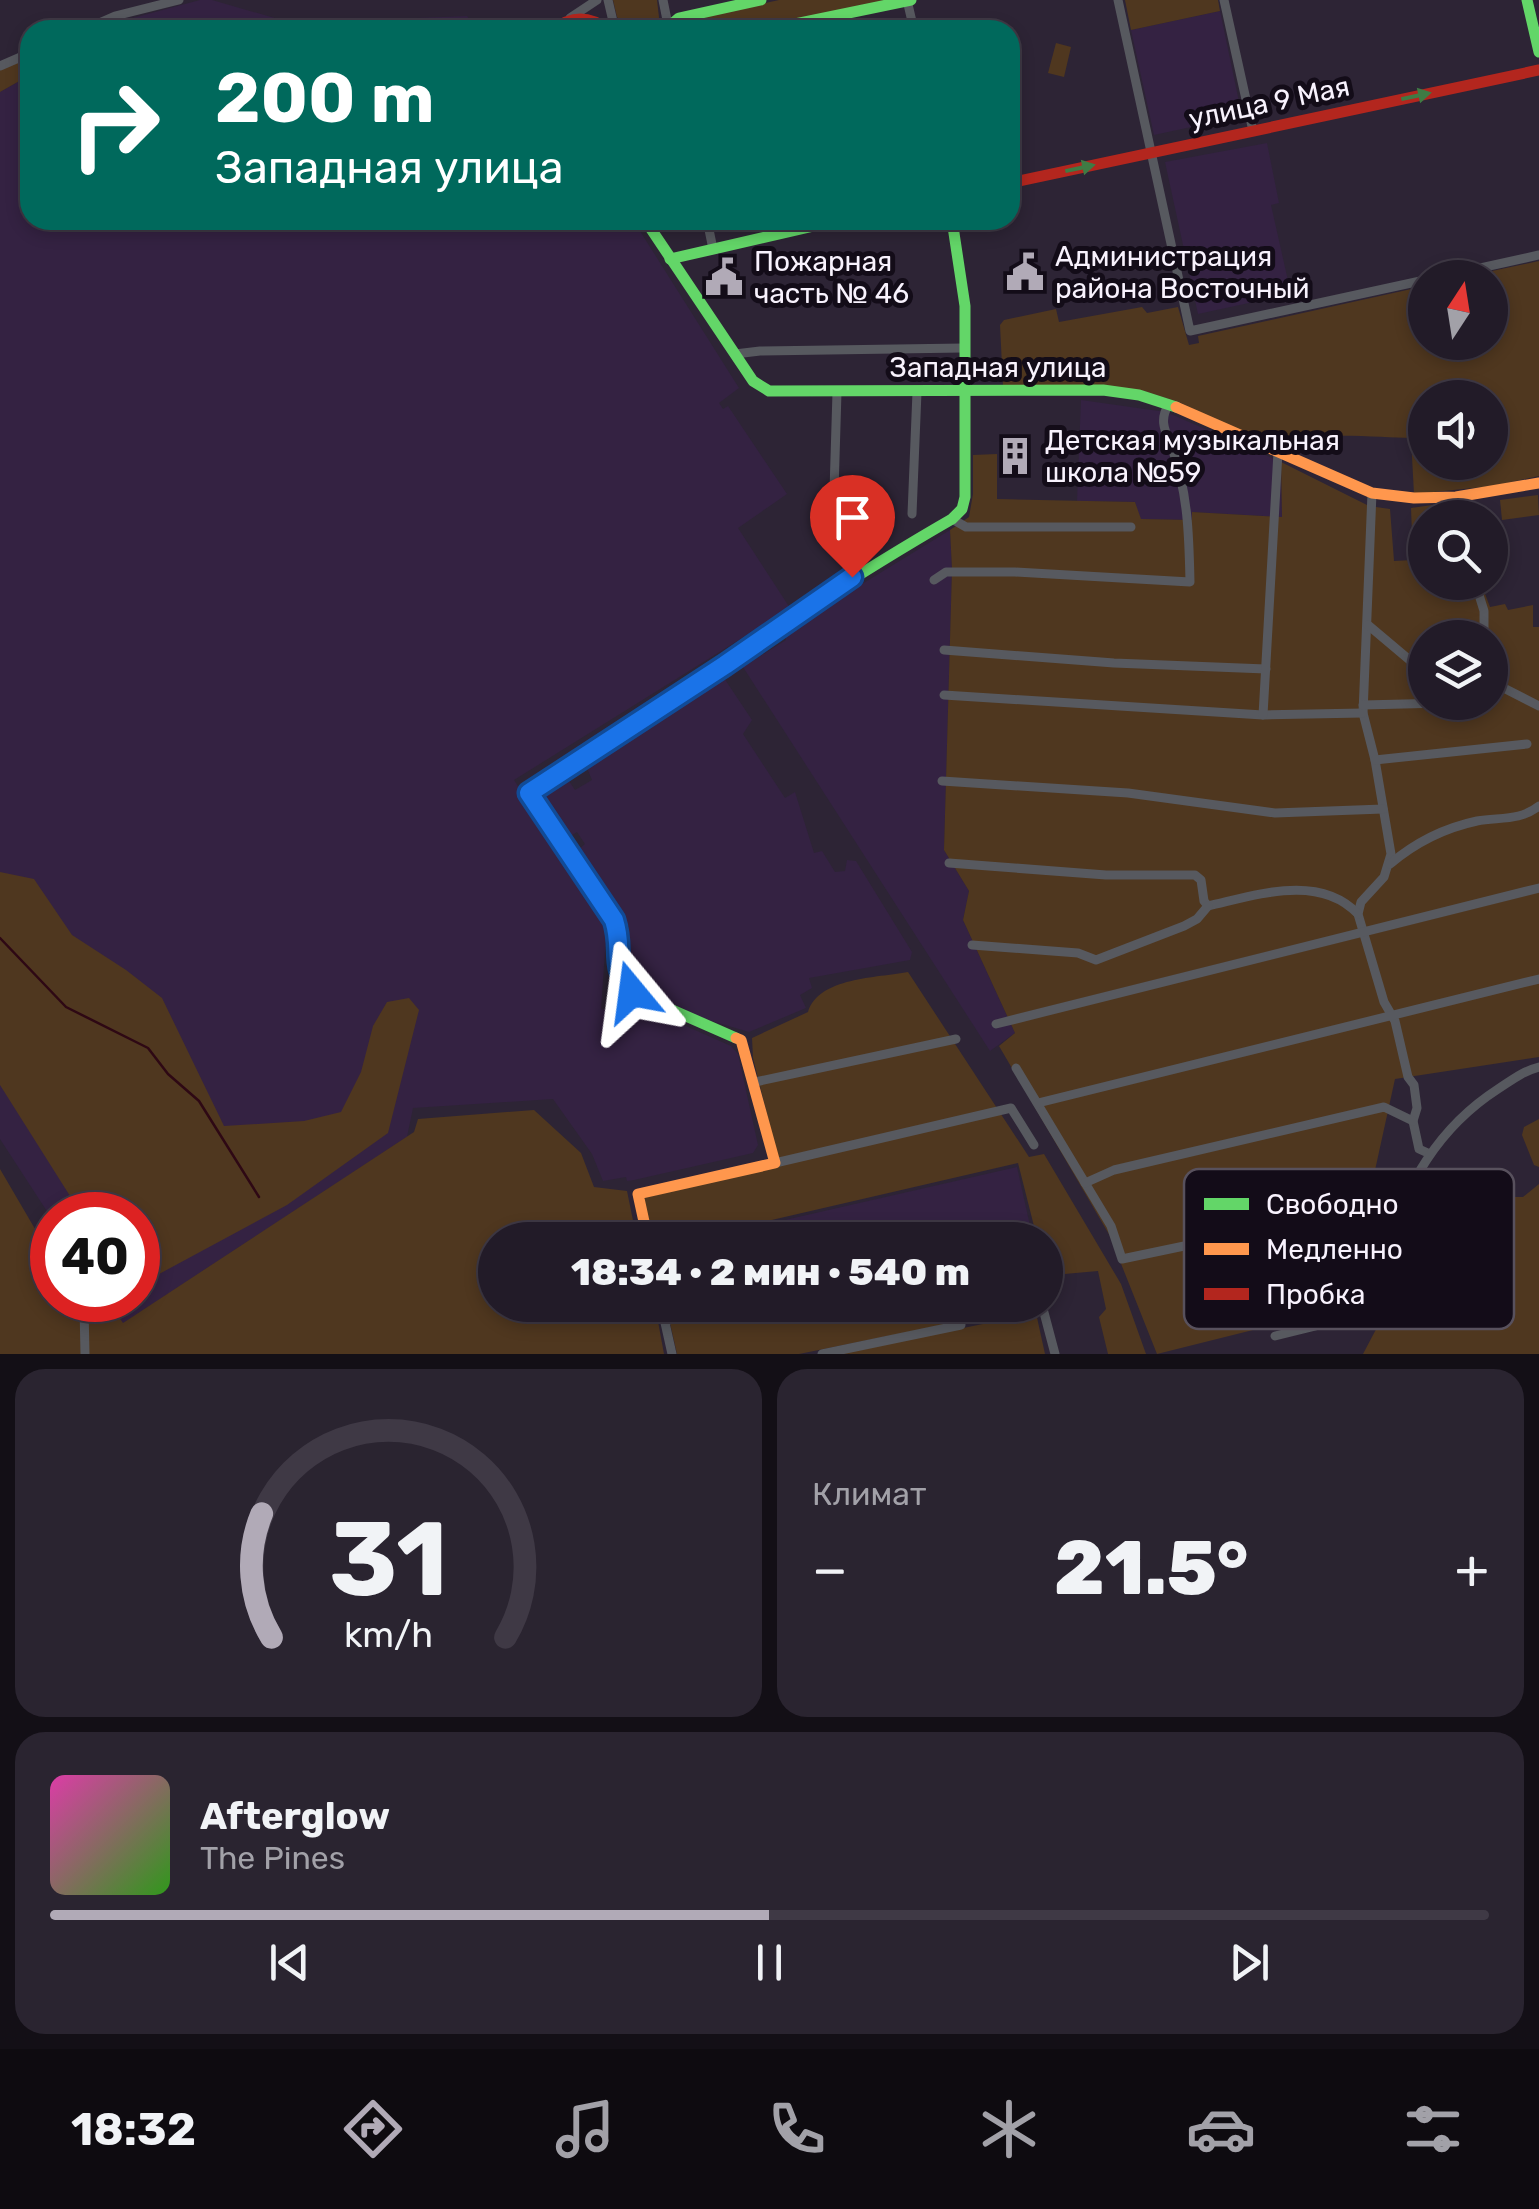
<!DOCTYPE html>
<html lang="ru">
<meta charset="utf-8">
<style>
body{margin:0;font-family:Rubik,sans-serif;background:#2a2430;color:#f1f3f6;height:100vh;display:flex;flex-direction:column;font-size:38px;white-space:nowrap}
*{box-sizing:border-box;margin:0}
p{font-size:32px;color:#a2a1a8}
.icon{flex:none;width:55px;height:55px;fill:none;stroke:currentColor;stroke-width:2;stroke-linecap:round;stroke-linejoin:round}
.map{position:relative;height:1354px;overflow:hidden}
.details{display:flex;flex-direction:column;gap:15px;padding:15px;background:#130f16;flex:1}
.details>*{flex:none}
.top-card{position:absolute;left:20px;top:20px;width:1000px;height:210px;border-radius:30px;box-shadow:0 5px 15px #0003,0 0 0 2px #3f3945;background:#00695c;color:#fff;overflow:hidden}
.needle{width:65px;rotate:12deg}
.fabs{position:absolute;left:1408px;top:260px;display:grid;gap:20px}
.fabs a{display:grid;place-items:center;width:100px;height:100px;border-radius:50%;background:#221b28;box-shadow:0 5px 15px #0003,0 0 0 2px #3f3945;font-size:50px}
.speed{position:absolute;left:30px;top:1192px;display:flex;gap:20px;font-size:50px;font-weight:700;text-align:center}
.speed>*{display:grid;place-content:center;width:130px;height:130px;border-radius:50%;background:#221b28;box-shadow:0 5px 15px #0003,0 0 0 2px #3f3945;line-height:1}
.speed .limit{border:15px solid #d22;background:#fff;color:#111}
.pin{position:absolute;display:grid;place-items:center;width:85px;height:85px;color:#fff;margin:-102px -42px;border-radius:50% 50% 50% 0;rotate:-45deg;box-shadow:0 0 10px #0007}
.pin .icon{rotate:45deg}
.me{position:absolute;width:110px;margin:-55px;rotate:344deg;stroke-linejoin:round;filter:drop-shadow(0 0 8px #0008)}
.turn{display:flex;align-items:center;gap:35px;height:210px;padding:0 30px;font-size:45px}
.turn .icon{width:130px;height:130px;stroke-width:2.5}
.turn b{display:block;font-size:70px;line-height:85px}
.big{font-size:75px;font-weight:800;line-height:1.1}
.details .widget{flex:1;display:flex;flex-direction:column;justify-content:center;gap:15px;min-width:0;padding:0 35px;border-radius:30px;background:#2a2430}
.details .dial{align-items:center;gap:0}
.dial svg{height:260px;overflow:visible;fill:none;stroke:#3f3945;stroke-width:7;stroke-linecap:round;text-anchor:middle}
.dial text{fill:#f1f3f6;stroke:none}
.song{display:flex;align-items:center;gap:30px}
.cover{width:120px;height:120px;border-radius:15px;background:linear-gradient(135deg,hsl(320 70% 55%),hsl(110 70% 35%))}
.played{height:10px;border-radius:5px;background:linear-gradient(90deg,#b1aab7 50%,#3f3945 50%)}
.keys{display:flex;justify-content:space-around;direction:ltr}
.heat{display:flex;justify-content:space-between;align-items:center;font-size:55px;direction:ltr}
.details .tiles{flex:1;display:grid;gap:15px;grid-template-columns:1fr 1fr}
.widget:last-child{grid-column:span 2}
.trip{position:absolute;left:478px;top:1222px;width:585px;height:100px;border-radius:50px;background:#221b28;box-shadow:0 5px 15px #0003,0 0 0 2px #3f3945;font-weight:800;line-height:100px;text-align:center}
.menu{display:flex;height:160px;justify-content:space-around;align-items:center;background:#0e0b10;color:#a2a1a8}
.menu .icon{width:70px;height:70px}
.menu .current{color:#b1aab7}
.menu b{font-size:45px;color:#f1f3f6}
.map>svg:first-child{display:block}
.built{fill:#342242}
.green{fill:#4f371f;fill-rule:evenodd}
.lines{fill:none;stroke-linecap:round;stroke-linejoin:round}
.stream{stroke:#2e0814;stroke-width:2.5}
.street{stroke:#57595f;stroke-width:9}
.fast{stroke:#63d668;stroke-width:11}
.slow{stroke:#ff974d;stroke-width:11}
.jam{stroke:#b3261e;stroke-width:11}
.oneway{fill:#3f7b44}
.route-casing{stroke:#114b97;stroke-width:25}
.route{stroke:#1a73e8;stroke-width:18}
.labels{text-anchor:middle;stroke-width:10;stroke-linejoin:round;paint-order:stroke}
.street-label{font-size:28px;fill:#f8f2fd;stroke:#130c18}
.poi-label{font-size:28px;fill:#f8f2fd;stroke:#130c18;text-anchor:start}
.key{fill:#130c18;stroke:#58515d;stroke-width:2.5}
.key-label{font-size:28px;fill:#f8f2fd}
</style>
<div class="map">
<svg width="1539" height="1354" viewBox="0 0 1539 1354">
<rect width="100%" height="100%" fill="#2d2435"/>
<g class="built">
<path d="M 200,0 L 212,0 L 292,23 L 467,16 L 478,30 L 97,30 L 103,26 Z"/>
<path d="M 1220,11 L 1242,116 L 1154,135 L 1131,30 Z"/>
<path d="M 30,75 L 30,220 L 633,220 L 739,388 L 719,403 L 723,409 L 728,406 L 787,494 L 738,528 L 790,608 L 514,780 L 607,924 L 601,1009 L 633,1013 L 638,1008 L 645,1008 L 731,1046 L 738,1054 L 758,1145 L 753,1153 L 634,1180 L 627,1181 L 626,1177 L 603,1181 L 592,1154 L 553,1099 L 413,1108 L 407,1137 L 122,1324 L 107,1300 L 138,1300 L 138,1215 L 52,1215 L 52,1219 L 0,1139 L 0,92 Z"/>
<path d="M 1267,143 L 1279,203 L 1271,205 L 1291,294 L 1198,314 L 1165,162 Z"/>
<path d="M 1081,400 L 1166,412 L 1281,462 L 1282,517 L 1193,512 L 1193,520 L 1140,519 L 1135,502 L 1077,501 Z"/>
<path d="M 950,530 L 952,569 L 944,850 L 969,891 L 963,920 L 1015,1033 L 990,1051 L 743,667 L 786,640 L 786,635 L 841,597 Z"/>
<path d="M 724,678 L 752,720 L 743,734 L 785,798 L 795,792 L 814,853 L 822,851 L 835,872 L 845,871 L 847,860 L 856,861 L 912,952 L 910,960 L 809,978 L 812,988 L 800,995 L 806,1008 L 749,1032 L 705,1019 L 638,988 L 625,972 L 626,930 L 629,927 L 577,851 L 585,844 L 577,832 L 566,839 L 537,796 L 567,778 L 575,790 L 592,780 L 587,768 L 709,683 Z"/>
<path d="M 1017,1167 L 1031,1230 L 988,1240 L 698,1240 Z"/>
</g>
<g class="green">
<path d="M 613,0 L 657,0 L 660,26 L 656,30 L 629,30 L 617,17 Z"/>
<path d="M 779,0 L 893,0 L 748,30 L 676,30 L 681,21 Z"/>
<path d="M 1125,0 L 1218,0 L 1220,11 L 1131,30 Z"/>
<path d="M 1056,43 L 1071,47 L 1064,77 L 1048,73 Z"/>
<path d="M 30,57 L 30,75 L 0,92 L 0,70 Z"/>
<path d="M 1539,261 L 1539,476 L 1493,486 L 1414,494 L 1411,438 C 1379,438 1298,429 1275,448 L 1181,403 L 1144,391 L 1003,386 L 1000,325 L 1004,320 L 1056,309 L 1059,322 L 1142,307 L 1147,313 L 1178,307 L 1189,345 L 1199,343 L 1198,336 L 1425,286 L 1425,342 L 1490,342 L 1490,278 L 1464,277 ZM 1425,398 L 1490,398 L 1490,462 L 1425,462 Z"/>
<path d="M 997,454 L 997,499 L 1135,502 L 1141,519 L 1192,520 L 1192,512 L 1282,517 L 1281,462 L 1369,506 L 1390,509 L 1394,561 L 1413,560 L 1411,508 L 1453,502 L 1459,517 L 1425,518 L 1425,582 L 1481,583 L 1490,607 L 1505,604 L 1508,610 L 1533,605 L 1533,627 L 1539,627 L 1539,1057 L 1395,1079 L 1345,1307 L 1157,1354 L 1110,1236 L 999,1046 L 1015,1033 L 963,920 L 969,891 L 944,850 L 952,569 L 950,530 L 969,517 L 973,494 L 973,455 ZM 1425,638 L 1490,638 L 1490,702 L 1425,702 Z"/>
<path d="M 1538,495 L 1539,515 L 1502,520 L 1500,500 Z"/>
<path d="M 0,872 L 34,879 L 72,935 L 126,970 L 162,998 L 224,1126 L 304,1121 L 341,1112 L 361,1072 L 373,1026 L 387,1002 L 409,998 L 419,1010 L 388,1133 L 287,1205 L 148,1280 L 138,1282 L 138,1215 L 82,1215 L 0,1085 Z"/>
<path d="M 908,972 L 1029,1157 L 1044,1154 L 1121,1284 L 1146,1354 L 1108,1354 L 1099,1317 L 1106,1309 L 1098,1271 L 1053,1275 L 1045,1255 L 1045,1240 L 1039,1240 L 1036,1234 L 1018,1163 L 685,1240 L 653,1240 L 643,1198 L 780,1166 L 753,1058 L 752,1038 L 808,1012 C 819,977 877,978 908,972 Z"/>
<path d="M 534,1110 L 581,1153 L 594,1187 L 627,1191 L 637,1240 L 495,1240 L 495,1305 L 655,1305 L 664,1354 L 0,1354 L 0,1169 L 52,1258 L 52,1300 L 71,1300 L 75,1313 L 99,1300 L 107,1300 L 123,1323 L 414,1132 L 418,1119 Z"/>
<path d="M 1539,1119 L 1539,1167 L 1534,1165 L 1522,1135 L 1524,1127 Z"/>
<path d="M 1539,1184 L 1539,1354 L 1363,1354 L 1431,1225 C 1458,1189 1482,1197 1523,1197 Z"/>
<path d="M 755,1305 L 1036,1305 L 1036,1306 L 799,1354 L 677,1354 L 670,1323 Z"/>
<path d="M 1036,1313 L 1045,1354 L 837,1354 Z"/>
</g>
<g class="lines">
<path class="stream" d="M 0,938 L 66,1007 L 148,1048 L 168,1074 L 199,1101 L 259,1197"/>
<g class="street">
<path d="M 608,0 L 615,30"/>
<path d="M 663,0 L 669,30"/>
<path d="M 907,0 L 914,30"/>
<path d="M 1118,0 L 1190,331 L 1425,280"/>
<path d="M 1224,0 L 1253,131"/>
<path d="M 570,18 L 597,0"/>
<path d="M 83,30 L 115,16 L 179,0"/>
<path d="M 0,66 L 30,53"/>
<path d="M 707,220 L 713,249"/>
<path d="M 1435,278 L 1539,255"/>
<path d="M 735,354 L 760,351 L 963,348"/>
<path d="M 834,491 L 837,392"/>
<path d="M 1372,493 L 1363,713 L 1375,760 L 1391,854 L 1384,877 L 1361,902 L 1358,914 L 1384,1002 L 1395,1021 L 1408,1077 L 1414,1085 L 1417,1108 L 1413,1121 L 1419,1149 L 1430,1154"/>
<path d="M 1446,497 L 1453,518"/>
<path d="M 912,514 L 917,392"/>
<path d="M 952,519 L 966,527 L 1131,527"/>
<path d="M 934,580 L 946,572 L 1015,572 L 1190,582 C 1189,535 1188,493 1172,448 C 1166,432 1158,421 1169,404"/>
<path d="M 1475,582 L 1484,611 L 1484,638"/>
<path d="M 1368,625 L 1425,673"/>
<path d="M 944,650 L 1114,663 L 1266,669"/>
<path d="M 1490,681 L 1539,706"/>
<path d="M 944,695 L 1263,715 L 1363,713"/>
<path d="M 1363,705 L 1485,702"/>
<path d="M 1263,715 L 1278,452"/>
<path d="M 1375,760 L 1527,744"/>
<path d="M 942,781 L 1128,793 L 1275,813 L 1383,809"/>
<path d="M 949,863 L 1106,875 L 1195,875 L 1201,880 L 1204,901 L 1208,906 C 1257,895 1319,873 1358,914"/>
<path d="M 1390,864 C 1416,842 1444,828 1477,821 C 1500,817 1520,821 1539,806"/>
<path d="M 972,945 L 1078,953 L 1096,960 L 1184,926 L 1197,919 L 1208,906"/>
<path d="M 996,1024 L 1539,888"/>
<path d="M 1016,1068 L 1111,1226 L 1122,1259 L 1371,1207"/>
<path d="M 755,1082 L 956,1039"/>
<path d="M 1038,1103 L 1539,979"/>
<path d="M 775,1163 L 1011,1108 L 1034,1145"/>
<path d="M 1085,1183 L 1114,1170 L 1384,1107 L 1413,1121"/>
<path d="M 661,1305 L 672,1354"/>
<path d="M 1042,1305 L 1055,1354"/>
<path d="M 84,1307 L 85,1354"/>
<path d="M 664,1321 L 737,1305"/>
<path d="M 1275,1336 L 1348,1318 C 1397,1232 1408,1147 1498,1089 C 1512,1080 1523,1071 1539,1067"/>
<path d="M 822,1354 L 961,1325"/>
</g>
<g class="fast">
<path d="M 1527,0 L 1539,52"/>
<path d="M 665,30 L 679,18 L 761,0"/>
<path d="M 766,30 L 911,0"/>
<path d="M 645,220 L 753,381 L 769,391 L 1103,390 L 1139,395 L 1176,407"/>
<path d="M 670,259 L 840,220"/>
<path d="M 736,1038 L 654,1002 L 624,983 L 617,969 L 614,920 L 529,793 C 670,701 806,603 952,519 L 962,509 L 965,497 L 965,306 L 952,220"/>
</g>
<g class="slow">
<path d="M 1176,407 L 1372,493 L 1414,498 L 1456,497 L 1539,483"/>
<path d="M 648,1240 L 638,1194 L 775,1163 L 741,1040 L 736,1038"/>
</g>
<g class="jam">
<path d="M 553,30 C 572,15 589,15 608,30"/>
<path d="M 1010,183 L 1539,70"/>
</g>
</g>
<defs><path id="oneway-solid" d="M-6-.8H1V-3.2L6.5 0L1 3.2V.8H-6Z" transform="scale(2.5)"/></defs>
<g class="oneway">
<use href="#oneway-solid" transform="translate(1416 96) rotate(-12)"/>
<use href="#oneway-solid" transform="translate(1080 168) rotate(-12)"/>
</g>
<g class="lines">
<g class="route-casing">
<path id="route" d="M 632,992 C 610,964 624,951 614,920 L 529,793 L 725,665 L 852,577"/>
</g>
<use href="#route" class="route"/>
</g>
<defs>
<g id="civic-bare" transform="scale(3)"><path d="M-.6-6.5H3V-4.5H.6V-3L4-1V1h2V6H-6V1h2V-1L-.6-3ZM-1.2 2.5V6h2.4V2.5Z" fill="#b1aab7" stroke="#130c18" stroke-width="2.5" paint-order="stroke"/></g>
<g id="building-bare" transform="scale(3)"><path d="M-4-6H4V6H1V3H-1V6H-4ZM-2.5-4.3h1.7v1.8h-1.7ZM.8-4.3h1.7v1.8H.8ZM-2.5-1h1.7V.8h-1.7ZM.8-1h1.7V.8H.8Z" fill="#b1aab7" stroke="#130c18" stroke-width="2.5" paint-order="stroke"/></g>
</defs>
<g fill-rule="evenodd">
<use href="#civic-bare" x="1025" y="272"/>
<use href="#civic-bare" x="724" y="277"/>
<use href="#building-bare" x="1015" y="456"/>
</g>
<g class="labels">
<g class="street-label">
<text transform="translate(1269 102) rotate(-12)" y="10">улица 9 Мая</text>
<text x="998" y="377">Западная улица</text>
</g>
<g class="poi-label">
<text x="1055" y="266">Администрация<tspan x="1055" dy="32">района Восточный</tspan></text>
<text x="754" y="271">Пожарная<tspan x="754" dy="32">часть № 46</tspan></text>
<text x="1045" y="450">Детская музыкальная<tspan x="1045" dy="32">школа №59</tspan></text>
</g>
</g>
<rect x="1184" y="1169" width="330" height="160" rx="15" class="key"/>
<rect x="1204" y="1198" width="45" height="12" fill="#63d668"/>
<rect x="1204" y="1243" width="45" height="12" fill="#ff974d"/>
<rect x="1204" y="1288" width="45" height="12" fill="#b3261e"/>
<g class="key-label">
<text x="1266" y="1214">Свободно</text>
<text x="1266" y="1259">Медленно</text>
<text x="1266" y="1304">Пробка</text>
</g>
</svg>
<div class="fabs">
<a><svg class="needle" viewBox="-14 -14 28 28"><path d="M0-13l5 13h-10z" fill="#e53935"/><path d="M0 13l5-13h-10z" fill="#a2a1a8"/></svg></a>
<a><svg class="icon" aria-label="sound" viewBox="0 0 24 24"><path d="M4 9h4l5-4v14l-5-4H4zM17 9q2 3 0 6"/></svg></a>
<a><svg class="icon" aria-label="search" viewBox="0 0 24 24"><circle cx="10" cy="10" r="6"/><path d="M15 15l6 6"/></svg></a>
<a><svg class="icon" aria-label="layers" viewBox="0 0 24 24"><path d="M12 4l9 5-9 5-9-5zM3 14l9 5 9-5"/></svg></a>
</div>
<div class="speed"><div class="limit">40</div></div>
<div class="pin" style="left:852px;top:577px;background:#d93025"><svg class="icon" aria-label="arrive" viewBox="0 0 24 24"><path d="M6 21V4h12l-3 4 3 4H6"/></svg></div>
<svg class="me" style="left:632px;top:992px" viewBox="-20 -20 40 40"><path d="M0-17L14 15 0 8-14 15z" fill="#1a73e8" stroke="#fff" stroke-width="4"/></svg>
<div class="trip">18:34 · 2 мин · 540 m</div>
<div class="top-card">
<div class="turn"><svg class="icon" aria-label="right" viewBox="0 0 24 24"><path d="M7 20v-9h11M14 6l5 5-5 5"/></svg><div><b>200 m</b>Западная улица</div></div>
</div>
</div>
<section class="details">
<div class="tiles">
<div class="widget dial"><svg viewBox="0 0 100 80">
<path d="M14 69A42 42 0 1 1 86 69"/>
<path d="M14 69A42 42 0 0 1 11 31" stroke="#b1aab7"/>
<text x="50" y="56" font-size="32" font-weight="700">31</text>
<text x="50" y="72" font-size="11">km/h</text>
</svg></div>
<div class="widget"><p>Климат</p>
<div class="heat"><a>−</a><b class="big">21.5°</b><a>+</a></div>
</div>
<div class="widget">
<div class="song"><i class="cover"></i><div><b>Afterglow</b><p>The Pines</p></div></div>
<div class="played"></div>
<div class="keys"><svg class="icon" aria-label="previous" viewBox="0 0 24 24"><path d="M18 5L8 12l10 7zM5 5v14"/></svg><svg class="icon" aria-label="pause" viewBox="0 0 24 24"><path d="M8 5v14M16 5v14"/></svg><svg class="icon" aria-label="next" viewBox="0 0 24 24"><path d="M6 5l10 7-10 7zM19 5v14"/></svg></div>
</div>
</div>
</section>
<nav class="menu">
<b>18:32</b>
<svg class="icon current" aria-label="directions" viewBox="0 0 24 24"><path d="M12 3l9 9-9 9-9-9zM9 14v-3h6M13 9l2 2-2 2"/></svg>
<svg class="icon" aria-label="music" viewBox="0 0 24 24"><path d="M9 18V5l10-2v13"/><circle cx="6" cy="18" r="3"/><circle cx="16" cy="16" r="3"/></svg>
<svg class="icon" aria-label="phone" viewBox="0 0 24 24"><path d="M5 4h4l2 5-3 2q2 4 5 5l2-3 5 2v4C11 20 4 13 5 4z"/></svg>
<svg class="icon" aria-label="climate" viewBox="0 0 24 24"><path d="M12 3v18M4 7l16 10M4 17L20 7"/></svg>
<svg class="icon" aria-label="car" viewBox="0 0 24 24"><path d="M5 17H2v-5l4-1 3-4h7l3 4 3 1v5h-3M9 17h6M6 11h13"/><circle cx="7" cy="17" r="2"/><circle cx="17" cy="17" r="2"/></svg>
<svg class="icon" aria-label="filters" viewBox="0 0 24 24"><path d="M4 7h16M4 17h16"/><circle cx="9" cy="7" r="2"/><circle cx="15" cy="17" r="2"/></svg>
</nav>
